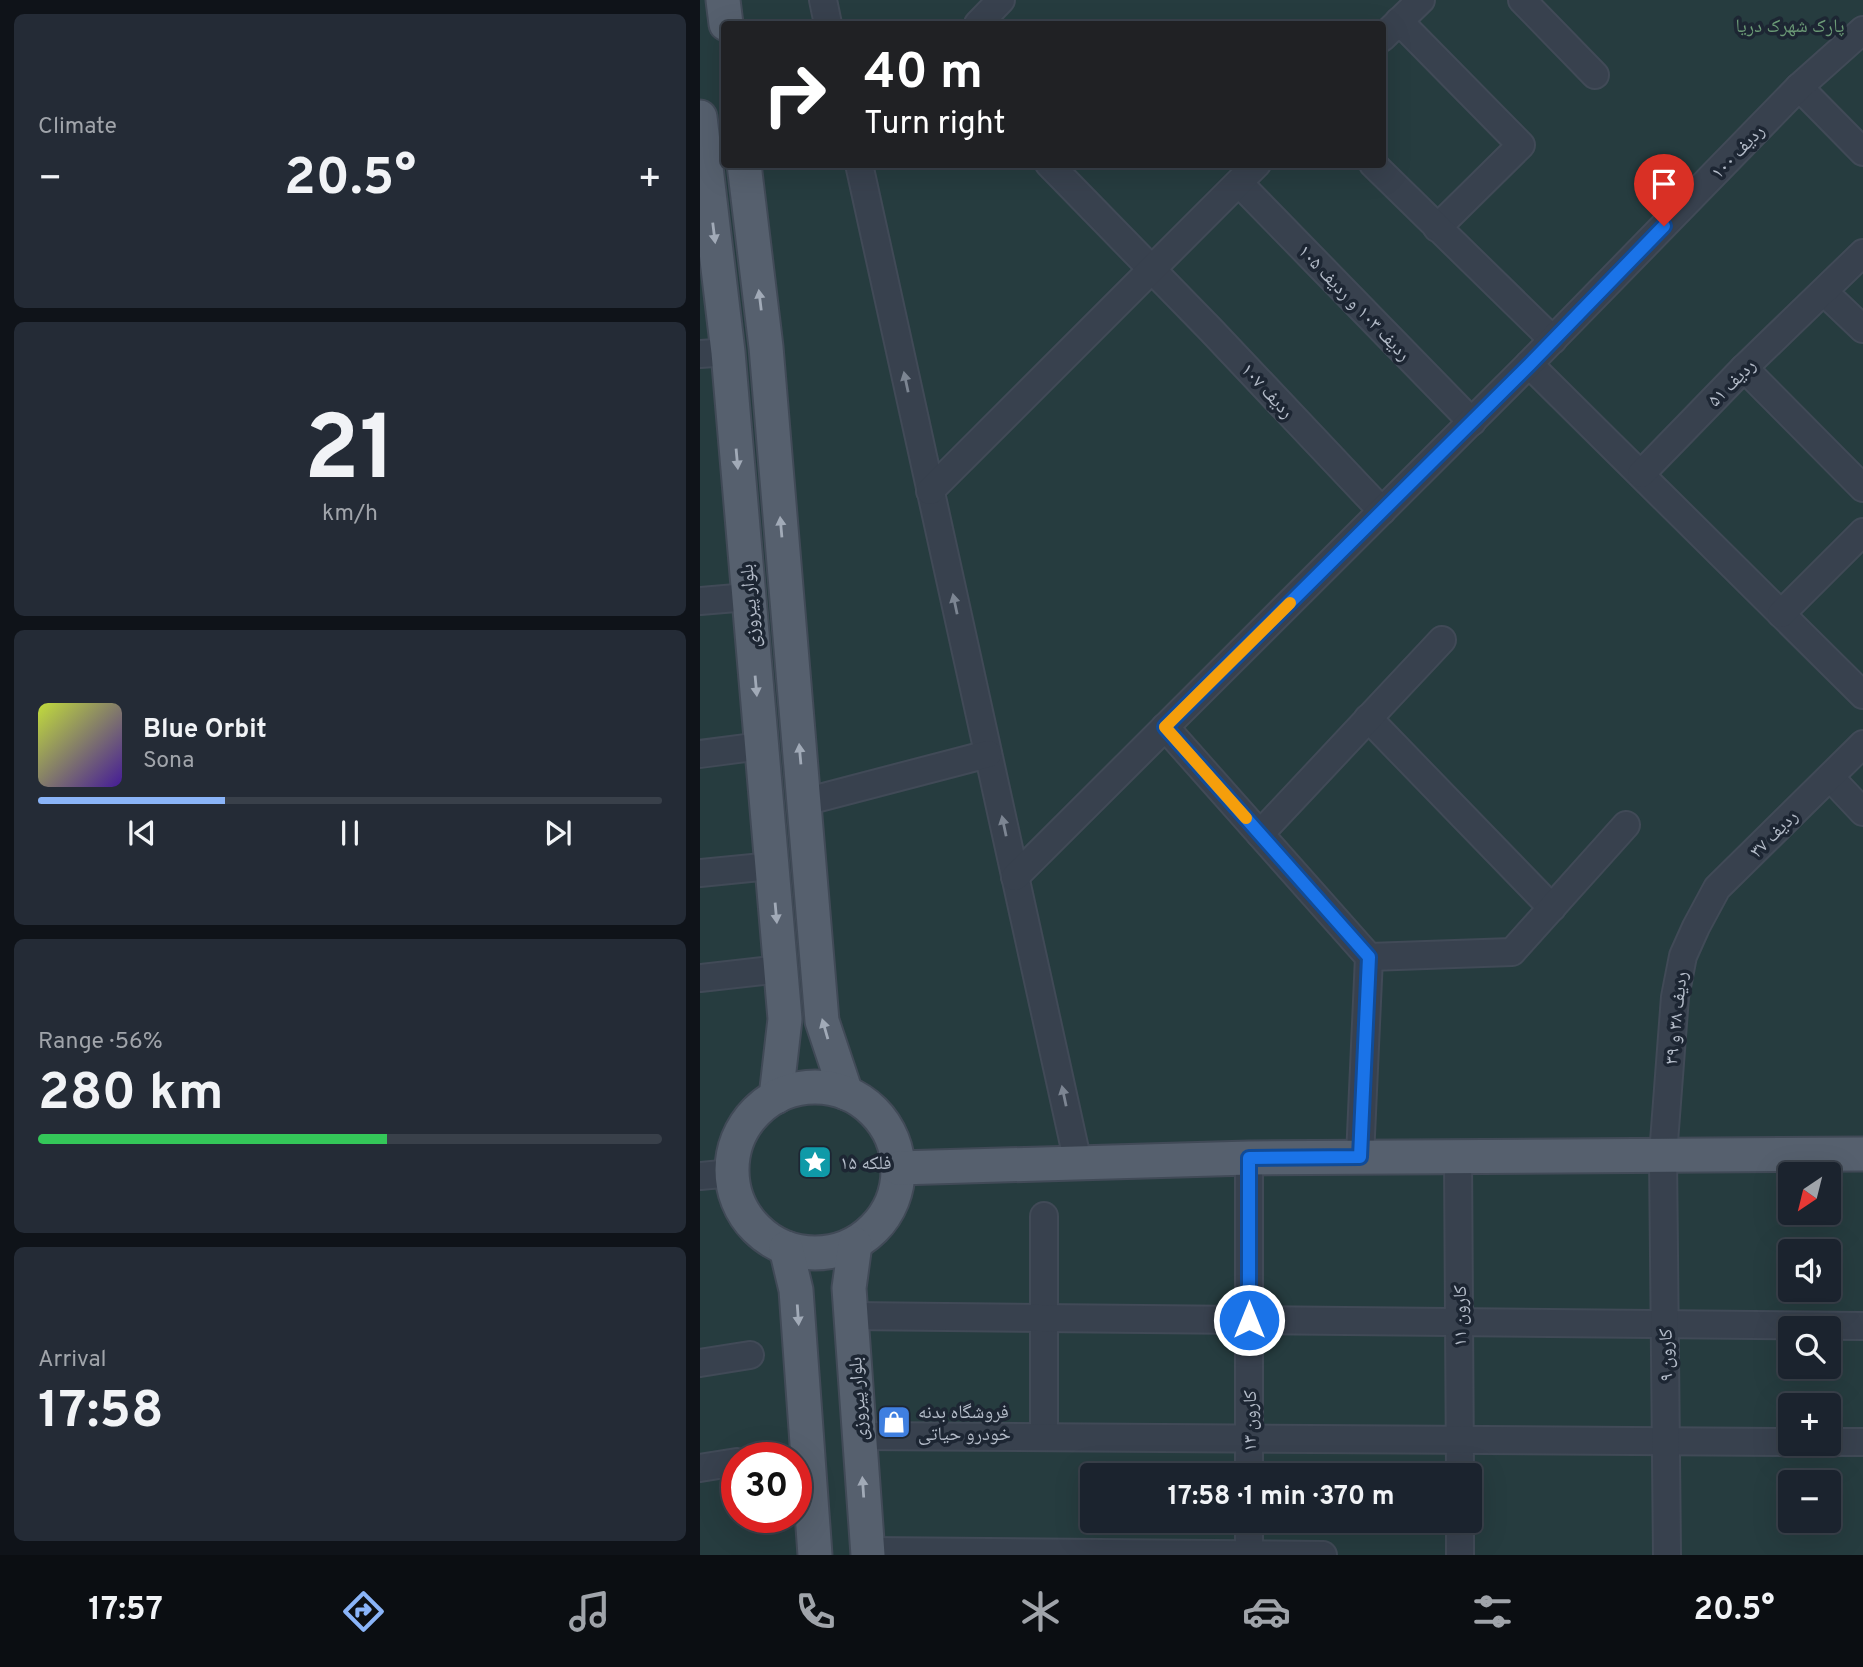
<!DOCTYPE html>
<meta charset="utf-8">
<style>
body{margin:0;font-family:Overpass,"Noto Naskh Arabic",sans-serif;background:#242b36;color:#f1f3f6;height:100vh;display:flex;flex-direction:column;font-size:26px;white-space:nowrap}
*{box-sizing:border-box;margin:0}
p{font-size:23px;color:#a0a4aa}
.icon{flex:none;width:38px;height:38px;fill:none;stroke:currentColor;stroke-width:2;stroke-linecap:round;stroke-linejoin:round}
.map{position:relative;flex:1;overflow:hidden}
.panel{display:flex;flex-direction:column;gap:14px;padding:14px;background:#0f1319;width:700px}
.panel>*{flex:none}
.hud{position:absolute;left:21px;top:21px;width:665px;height:147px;border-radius:7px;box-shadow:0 7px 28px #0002,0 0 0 2px #39404a;background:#202124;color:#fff;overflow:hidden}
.needle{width:46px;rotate:215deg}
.buttons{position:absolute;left:1078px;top:1162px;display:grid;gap:14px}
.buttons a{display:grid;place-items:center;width:63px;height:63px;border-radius:7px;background:#1b232e;box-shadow:0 7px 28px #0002,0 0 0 2px #39404a;font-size:35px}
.speed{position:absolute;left:21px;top:1442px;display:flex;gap:14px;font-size:35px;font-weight:700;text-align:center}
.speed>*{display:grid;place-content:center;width:91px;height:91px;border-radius:50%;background:#1b232e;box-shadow:0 7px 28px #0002,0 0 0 2px #39404a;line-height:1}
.speed .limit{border:10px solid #d22;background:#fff;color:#111}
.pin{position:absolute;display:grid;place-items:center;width:60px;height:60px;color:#fff;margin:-72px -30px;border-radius:50% 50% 50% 0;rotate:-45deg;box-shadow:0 0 7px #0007}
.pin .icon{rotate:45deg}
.me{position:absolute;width:77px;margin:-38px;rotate:0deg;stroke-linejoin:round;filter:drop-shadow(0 0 5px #0008)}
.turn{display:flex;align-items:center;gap:24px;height:147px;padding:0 28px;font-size:32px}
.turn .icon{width:91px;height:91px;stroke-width:2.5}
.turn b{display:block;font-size:49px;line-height:60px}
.big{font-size:52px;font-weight:700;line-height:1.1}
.panel .card{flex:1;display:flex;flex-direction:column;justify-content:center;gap:10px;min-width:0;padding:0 24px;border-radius:10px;background:#242b36}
.panel .dial{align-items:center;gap:0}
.dial b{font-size:91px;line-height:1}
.song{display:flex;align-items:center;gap:21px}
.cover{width:84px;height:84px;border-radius:10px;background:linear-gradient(135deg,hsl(70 70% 55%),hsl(260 70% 35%))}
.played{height:7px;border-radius:4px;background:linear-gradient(90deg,#8ab4f8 30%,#39404a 30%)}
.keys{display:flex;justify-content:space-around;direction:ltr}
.heat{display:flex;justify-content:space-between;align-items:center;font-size:38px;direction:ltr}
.charge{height:10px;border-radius:5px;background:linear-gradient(90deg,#34c759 56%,#39404a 0)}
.trip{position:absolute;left:380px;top:1463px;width:402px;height:70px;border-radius:7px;background:#1b232e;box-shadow:0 7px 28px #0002,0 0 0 2px #39404a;font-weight:700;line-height:70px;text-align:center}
.tabs{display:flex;height:112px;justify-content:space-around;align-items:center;background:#0b0e12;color:#a0a4aa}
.tabs .icon{width:49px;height:49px}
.tabs .active{color:#8ab4f8}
.tabs b{font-size:32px;color:#f1f3f6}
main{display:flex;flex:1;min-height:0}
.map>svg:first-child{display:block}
.green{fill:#263c3f;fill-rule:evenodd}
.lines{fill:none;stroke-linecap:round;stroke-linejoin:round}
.minor-casing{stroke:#414a57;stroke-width:30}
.major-casing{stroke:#414a57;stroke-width:37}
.minor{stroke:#38414e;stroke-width:26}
.major{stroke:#56606e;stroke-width:33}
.oneway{fill:#a1aab7}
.oneway2{fill:#7c8592}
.route-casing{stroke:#114b97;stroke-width:18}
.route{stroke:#1a73e8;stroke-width:12}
.slow{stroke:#f59e0b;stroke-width:12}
.labels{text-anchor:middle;stroke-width:7;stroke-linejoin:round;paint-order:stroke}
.park-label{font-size:19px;fill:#6b9a76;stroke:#1d2633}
.street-label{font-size:19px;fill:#b4bcc9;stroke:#1d2633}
.poi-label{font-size:19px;fill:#b4bcc9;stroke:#1d2633;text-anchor:start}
</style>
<main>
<section class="panel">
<div class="card"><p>Climate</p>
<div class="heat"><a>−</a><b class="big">20.5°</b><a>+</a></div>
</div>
<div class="card dial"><b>21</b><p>km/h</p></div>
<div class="card">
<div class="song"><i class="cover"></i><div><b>Blue Orbit</b><p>Sona</p></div></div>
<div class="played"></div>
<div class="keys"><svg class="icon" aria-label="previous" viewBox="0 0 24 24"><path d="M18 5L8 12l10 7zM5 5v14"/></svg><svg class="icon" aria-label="pause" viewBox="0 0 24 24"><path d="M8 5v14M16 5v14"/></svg><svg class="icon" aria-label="next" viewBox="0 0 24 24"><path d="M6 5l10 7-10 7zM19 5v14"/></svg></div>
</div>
<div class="card"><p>Range · 56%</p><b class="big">280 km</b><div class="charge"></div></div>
<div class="card"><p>Arrival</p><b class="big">17:58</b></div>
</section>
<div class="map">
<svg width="1163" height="1555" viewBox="0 0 1163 1555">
<rect width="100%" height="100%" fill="#242f3e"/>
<path class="green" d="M 0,0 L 1163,0 L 1163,1555 L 0,1555 ZM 24,24 L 682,24 L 682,164 L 24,164 ZM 1090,1174 L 1129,1174 L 1129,1213 L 1090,1213 ZM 1090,1251 L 1129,1251 L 1129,1290 L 1090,1290 ZM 1090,1328 L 1129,1328 L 1129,1367 L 1090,1367 ZM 1090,1405 L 1129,1405 L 1129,1444 L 1090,1444 ZM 37,1458 L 96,1458 L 96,1517 L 37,1517 ZM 392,1475 L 770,1475 L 770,1521 L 392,1521 ZM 1090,1482 L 1129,1482 L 1129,1521 L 1090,1521 Z"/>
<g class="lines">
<g class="minor-casing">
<g id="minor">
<path d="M 123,0 L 128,24"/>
<path d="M 822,0 L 895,75"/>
<path d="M 699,21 L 821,145 L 737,228"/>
<path d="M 278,24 L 301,0"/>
<path d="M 682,38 L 721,0"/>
<path d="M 1099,87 L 1163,152"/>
<path d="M 159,164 L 378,1163"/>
<path d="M 349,164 L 511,330 L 682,511"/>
<path d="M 673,164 L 853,340"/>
<path d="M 539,183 L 772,422"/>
<path d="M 1124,292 L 1163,329"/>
<path d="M 0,354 L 28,352"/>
<path d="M 829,364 L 1163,695"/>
<path d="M 1044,368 L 1163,488"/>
<path d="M 941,474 L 1044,368 L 1163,253"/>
<path d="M 230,491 L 557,164"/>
<path d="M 0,601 L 48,597"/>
<path d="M 1081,614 L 1163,532"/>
<path d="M 668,718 L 852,908"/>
<path d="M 465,727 L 669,957 L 660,1157"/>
<path d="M 0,754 L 61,746"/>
<path d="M 1130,777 L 1163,812"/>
<path d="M 104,802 L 288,754"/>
<path d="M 560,834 L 742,640"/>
<path d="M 0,873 L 72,866"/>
<path d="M 315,877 L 829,364 L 1099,87 L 1163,30"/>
<path d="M 669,957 L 812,952 L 926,825"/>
<path d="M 0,978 L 81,969"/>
<path d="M 758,1156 L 760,1475"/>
<path d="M 0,1176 L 32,1173"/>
<path d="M 344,1216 L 344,1437"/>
<path d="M 150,1316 L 1163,1326"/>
<path d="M 0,1363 L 50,1355"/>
<path d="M 159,1436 L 1090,1442"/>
<path d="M 1129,1442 L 1163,1442"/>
<path d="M 0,1468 L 37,1462"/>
<path d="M 549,1475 L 549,1158"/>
<path d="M 760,1521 L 760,1555"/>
<path d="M 168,1551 L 623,1555"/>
<path d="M 549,1555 L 549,1521"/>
<path d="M 967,1555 L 963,1155 L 975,997 L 983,956 L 996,927 L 1017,888 L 1163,744"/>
</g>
</g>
<g class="major-casing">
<g id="major">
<path d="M 23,0 L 26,24"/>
<path d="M 0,117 L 28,352 L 85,1019 L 76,1097"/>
<path d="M 44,164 L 66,347 L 122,1021 L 146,1093"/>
<circle cx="115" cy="1170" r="83"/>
<path d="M 198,1168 L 549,1158 L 1163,1154"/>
<path d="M 155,1244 L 149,1288 L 168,1555"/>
<path d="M 86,1248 L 96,1290 L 115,1555"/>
</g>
</g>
<use href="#minor" class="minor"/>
<use href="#major" class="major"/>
</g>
<defs><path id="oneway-solid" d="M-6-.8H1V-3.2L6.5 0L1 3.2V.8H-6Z" transform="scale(1.75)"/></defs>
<g class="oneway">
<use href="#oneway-solid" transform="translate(14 233) rotate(83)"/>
<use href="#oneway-solid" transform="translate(60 300) rotate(-97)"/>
<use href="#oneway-solid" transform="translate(37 459) rotate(85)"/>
<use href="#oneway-solid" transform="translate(81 527) rotate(-95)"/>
<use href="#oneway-solid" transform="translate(56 686) rotate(85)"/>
<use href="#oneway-solid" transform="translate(100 754) rotate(-95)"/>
<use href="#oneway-solid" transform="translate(76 913) rotate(85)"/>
<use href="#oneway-solid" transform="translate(125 1029) rotate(-106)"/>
<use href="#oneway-solid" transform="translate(98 1315) rotate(86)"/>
<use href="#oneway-solid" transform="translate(163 1487) rotate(-94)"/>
</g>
<g class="oneway2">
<use href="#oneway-solid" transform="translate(206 382) rotate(-102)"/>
<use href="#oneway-solid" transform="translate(255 604) rotate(-102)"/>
<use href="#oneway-solid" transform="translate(304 826) rotate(-102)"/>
<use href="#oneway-solid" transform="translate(364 1096) rotate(-102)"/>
</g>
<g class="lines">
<g class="route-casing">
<path id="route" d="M 549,1320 L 549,1158 L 660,1157 L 669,957 L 465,727 L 829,365 L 964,226"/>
</g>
<use href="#route" class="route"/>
<path class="slow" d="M 546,818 L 465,727 L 590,603"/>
</g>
<defs>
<g id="sight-square" transform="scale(1.75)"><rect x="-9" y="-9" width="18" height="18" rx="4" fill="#0f9aa8" stroke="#1d2633"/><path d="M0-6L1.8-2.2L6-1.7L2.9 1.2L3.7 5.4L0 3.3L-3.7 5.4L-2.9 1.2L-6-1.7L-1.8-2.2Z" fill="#fff"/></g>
<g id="shop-square" transform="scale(1.75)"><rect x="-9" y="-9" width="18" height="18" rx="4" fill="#3f7fe0" stroke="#1d2633"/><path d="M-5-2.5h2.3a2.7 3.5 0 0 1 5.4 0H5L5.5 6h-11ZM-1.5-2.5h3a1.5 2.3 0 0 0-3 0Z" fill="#fff"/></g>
</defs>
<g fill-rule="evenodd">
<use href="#sight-square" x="115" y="1162"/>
<use href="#shop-square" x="194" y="1422"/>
</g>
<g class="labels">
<g class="park-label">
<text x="1090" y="32">پارک شهرک دریا</text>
</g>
<g class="street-label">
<text transform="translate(1037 151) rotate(-46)" y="7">ردیف ۱۰۰</text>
<text transform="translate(655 302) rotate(46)" y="7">ردیف ۱۰۳ و ردیف ۱۰۵</text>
<text transform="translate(1031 382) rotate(-45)" y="7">ردیف ۵۱</text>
<text transform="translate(568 390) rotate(47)" y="7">ردیف ۱۰۷</text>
<text transform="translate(49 606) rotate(-95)" y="7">بلوار پیروزی</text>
<text transform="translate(1073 833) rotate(-45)" y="7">ردیف ۳۷</text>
<text transform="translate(975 1018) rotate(-84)" y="7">ردیف ۳۸ و ۳۹</text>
<text transform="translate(759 1316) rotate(-90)" y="7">کارون ۱۱</text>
<text transform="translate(965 1355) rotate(-91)" y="7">کارون ۹</text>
<text transform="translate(157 1399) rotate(-94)" y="7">بلوار پیروزی</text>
<text transform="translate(549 1421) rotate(-90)" y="7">کارون ۱۳</text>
</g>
<g class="poi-label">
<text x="140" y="1169">فلکه ۱۵</text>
<text x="218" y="1418">فروشگاه بدنه<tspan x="218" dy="22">خودرو حیاتی</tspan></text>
</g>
</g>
</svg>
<div class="buttons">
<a><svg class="needle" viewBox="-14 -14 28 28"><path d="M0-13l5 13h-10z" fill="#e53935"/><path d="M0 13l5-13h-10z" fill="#a0a4aa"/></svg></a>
<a><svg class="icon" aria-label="sound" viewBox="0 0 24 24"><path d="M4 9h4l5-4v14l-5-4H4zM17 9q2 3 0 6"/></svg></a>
<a><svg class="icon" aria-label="search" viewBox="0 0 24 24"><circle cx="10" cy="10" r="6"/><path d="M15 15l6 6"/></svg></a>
<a>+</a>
<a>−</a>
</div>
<div class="speed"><div class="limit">30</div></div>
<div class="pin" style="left:964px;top:226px;background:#d93025"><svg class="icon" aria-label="arrive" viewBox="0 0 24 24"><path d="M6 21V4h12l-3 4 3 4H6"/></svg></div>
<svg class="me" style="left:549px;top:1320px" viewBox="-20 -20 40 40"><circle r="17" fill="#1a73e8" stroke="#fff" stroke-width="3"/><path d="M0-11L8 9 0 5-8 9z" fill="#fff"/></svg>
<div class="trip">17:58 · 1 min · 370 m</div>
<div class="hud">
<div class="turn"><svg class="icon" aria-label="right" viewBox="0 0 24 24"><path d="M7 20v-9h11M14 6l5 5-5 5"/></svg><div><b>40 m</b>Turn right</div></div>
</div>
</div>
</main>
<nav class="tabs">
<b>17:57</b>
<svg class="icon active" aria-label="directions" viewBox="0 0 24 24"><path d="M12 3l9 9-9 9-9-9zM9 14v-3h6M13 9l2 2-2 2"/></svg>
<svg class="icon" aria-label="music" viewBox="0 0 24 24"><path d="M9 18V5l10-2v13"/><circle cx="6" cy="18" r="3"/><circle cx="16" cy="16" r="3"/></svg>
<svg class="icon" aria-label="phone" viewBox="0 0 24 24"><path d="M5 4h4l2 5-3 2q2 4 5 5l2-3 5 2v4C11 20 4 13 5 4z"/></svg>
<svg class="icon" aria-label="climate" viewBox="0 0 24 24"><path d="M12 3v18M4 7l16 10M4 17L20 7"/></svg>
<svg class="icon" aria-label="car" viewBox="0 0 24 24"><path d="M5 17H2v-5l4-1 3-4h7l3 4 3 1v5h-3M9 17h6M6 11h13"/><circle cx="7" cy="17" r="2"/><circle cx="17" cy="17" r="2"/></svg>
<svg class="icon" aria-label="filters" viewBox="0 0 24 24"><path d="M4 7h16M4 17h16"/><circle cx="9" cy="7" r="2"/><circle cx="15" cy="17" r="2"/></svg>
<b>20.5°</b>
</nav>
